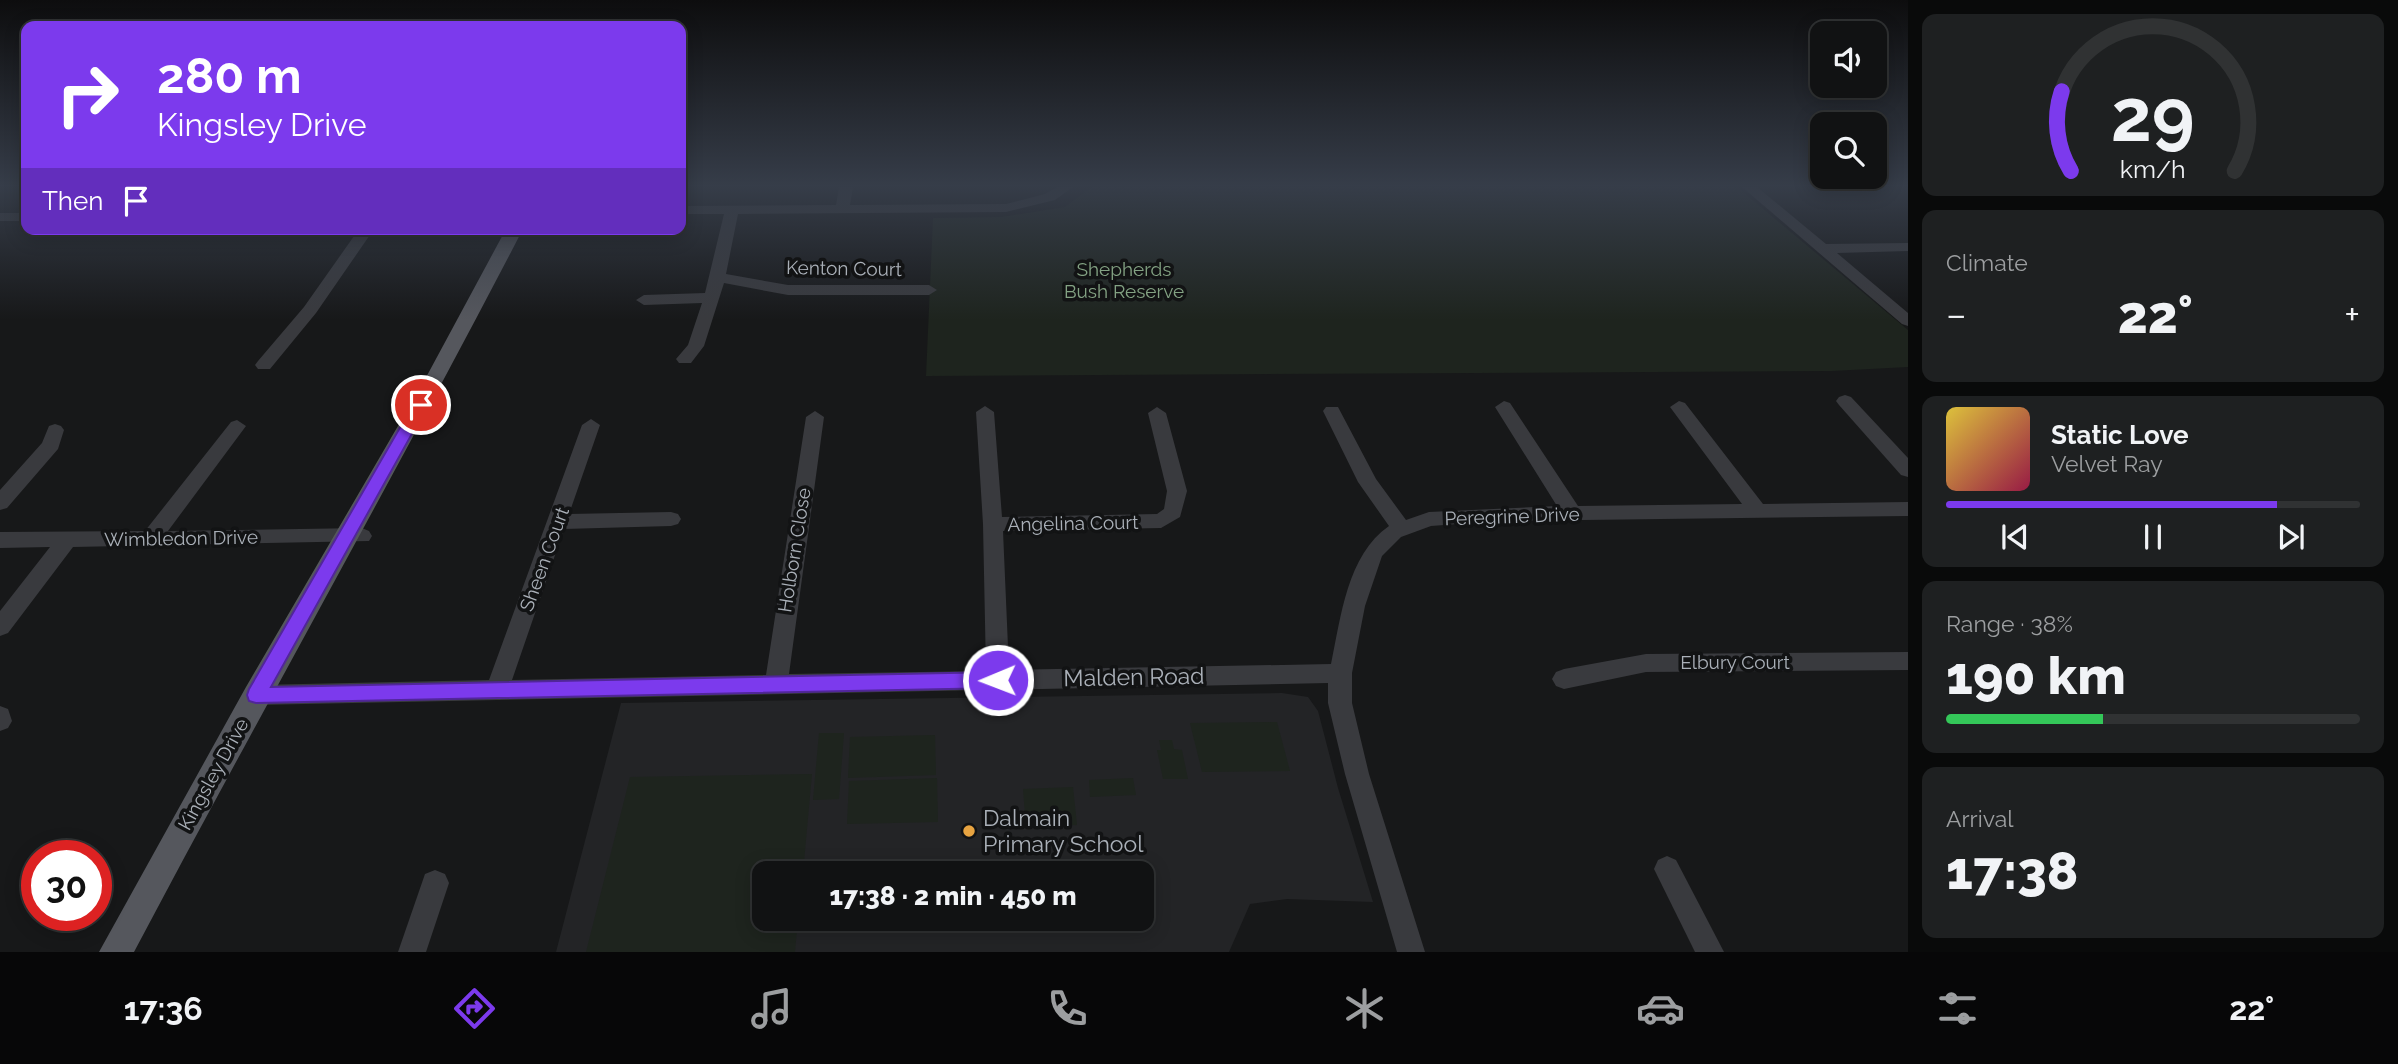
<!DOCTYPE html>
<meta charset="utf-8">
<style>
body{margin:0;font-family:Raleway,sans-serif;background:#1e2021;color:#f1f3f6;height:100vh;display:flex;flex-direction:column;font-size:26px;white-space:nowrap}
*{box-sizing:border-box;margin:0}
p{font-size:23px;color:#9c9ea0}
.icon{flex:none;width:38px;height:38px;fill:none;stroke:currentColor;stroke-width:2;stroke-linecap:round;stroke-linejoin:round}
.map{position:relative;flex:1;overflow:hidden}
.side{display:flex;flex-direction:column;gap:14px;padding:14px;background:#090a0a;width:490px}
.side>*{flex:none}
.hud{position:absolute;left:21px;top:21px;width:665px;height:214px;border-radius:14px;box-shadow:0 4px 18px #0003,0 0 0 2px #303233;background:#7c3aed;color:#fff;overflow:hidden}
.tools{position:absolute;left:1810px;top:21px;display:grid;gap:14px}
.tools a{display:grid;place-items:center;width:77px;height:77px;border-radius:14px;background:#111213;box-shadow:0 4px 18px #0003,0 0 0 2px #303233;font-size:35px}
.speed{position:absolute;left:21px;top:840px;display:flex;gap:14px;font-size:35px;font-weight:700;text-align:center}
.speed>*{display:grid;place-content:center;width:91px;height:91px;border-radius:50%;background:#111213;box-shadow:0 4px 18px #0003,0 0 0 2px #303233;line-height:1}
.speed .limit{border:10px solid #d22;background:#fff;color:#111}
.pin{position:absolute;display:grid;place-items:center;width:60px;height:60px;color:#fff;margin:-30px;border:4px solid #fff;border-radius:50%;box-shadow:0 2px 7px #0007}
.me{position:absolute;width:77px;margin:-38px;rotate:269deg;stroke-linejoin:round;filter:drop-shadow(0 0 5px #0008)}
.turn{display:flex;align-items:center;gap:24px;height:147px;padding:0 21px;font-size:32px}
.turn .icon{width:91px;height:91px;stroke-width:2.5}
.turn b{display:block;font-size:49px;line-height:60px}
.then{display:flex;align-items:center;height:66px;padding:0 21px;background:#0003;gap:14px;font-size:26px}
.big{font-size:52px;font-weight:800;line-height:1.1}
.side .tile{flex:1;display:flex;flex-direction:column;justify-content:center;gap:10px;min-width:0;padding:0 24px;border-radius:14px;background:#1e2021}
.side .dial{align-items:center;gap:0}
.dial svg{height:182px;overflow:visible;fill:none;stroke:#303233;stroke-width:7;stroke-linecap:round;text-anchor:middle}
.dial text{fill:#f1f3f6;stroke:none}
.song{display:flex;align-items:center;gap:21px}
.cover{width:84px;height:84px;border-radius:10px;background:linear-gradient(135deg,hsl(50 70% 55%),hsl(340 70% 35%))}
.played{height:7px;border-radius:4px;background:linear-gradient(90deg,#7c3aed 80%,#303233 80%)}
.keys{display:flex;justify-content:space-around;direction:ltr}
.heat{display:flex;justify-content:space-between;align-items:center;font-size:38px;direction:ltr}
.charge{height:10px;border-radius:5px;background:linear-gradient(90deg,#34c759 38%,#303233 0)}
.trip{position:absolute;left:752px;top:861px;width:402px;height:70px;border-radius:14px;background:#111213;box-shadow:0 4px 18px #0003,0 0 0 2px #303233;font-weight:800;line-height:70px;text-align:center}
.menu{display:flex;height:112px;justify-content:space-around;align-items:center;background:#070708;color:#9c9ea0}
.menu .icon{width:49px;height:49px}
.menu .active{color:#7c3aed}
.menu b{font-size:32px;color:#f1f3f6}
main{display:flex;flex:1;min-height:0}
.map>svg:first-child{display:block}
.built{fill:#232426;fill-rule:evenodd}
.green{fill:#1e241e}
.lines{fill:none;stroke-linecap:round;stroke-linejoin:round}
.minor{fill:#393a3e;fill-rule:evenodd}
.major{fill:#55575d;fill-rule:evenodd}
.route{fill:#7c3aed;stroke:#51269a;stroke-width:2}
.poi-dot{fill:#e8a441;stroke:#121314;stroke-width:2.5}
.labels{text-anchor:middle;stroke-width:7;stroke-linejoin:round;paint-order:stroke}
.street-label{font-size:19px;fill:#aab0b8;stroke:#121314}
.park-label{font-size:19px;fill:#83a283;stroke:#121314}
.near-street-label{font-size:23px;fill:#aab0b8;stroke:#121314}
.near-poi-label{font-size:23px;fill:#aab0b8;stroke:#121314;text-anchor:start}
</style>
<main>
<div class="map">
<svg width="1908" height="952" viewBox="0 0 1908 952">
<rect width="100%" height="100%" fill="#171819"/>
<path class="built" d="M 1282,693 L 1308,697 L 1318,711 L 1338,788 L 1373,902 L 1287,899 L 1250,904 L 1229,952 L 556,952 L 621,703 ZM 765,873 L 1143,873 L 1143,919 L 765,919 Z"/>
<g class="green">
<path d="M 1091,187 L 1737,187 L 1908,330 L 1908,367 L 1832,371 L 926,376 L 933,218 L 1001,217 L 1065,207 Z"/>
<path d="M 1277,722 L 1290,771 L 1202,772 L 1190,723 Z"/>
<path d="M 819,733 L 844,733 L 839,799 L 813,800 Z"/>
<path d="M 935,735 L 936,775 L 848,778 L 850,737 Z"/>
<path d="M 1159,740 L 1172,740 L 1174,749 L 1182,750 L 1188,779 L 1163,779 L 1157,750 L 1161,750 Z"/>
<path d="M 812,774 L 803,873 L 765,873 L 765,919 L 798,919 L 795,952 L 586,952 L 630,777 Z"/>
<path d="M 937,778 L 938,822 L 847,824 L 849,781 Z"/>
<path d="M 1133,778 L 1136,795 L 1090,797 L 1089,780 Z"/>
<path d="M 1073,787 L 1077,825 L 1026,827 L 1023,789 Z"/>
</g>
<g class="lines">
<g class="minor">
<path d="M 839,187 L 853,187 L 850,205 L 1006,204 L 1045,194 L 1057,187 L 1073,187 L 1055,200 L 1006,212 L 738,214 L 726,274 L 788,285 L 929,285 L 937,290 L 929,295 L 788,295 L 724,283 L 704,346 L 691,363 L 679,363 L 676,359 L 688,345 L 702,303 L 644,305 L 636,300 L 644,295 L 705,293 L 724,214 L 681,214 L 681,206 L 836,205 Z"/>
<path d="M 1742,187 L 1757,187 L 1826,244 L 1908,243 L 1908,251 L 1837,253 L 1908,313 L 1908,326 L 1902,324 Z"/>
<rect x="0" y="213" width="26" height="8"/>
<path d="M 359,229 L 374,229 L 316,313 L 270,369 L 258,369 L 255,365 L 258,361 L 304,307 Z"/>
<path d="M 1845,395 L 1851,397 L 1908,458 L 1908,477 L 1901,475 L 1839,405 L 1836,401 L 1839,397 Z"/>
<path d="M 1504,401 L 1510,403 L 1578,506 L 1742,504 L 1670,407 L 1679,401 L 1685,403 L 1763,504 L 1908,502 L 1908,516 L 1497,521 L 1431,526 L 1401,537 L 1382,556 L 1365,606 L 1352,673 L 1352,703 L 1369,774 L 1425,952 L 1397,952 L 1345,774 L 1328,703 L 1328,683 L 256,705 L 248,702 L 244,695 L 248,688 L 256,685 L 489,680 L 582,425 L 591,419 L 600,425 L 569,514 L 671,512 L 678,514 L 681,519 L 678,524 L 671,526 L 564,529 L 512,680 L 766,675 L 806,417 L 815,411 L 824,417 L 789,674 L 986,671 L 983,524 L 976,412 L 985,406 L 994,412 L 1002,517 L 1157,514 L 1164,509 L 1167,491 L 1148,413 L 1157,407 L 1166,413 L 1187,491 L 1180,517 L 1161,528 L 1003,531 L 1009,670 L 1331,664 C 1341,617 1347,555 1389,526 L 1358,482 L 1323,411 L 1326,407 L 1338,407 L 1376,479 L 1406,520 L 1429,512 L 1557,506 L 1495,407 Z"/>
<path d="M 237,420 L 246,426 L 168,531 L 362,528 L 369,531 L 372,536 L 369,541 L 73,547 L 8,633 L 0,636 L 0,611 L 50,547 L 0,548 L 0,532 L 145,531 L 231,422 Z"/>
<path d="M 55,424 L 61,426 L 64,430 L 58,449 L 7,508 L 0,510 L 0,490 L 42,443 L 49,426 Z"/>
<path d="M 1908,652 L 1908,670 L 1646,672 L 1564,689 L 1556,686 L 1552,679 L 1556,672 L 1564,669 L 1646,654 Z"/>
<path d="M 0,706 L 8,709 L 12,721 L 8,728 L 0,731 Z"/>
<path d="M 1667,856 L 1676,860 L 1724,952 L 1695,952 L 1654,869 L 1658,860 Z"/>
<path d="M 435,870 L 445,874 L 449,883 L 426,952 L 398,952 L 425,874 Z"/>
</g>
<path class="major" d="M 506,229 L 523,229 C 397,472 262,710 134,952 L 99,952 L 246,687 L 423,383 Z"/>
</g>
<linearGradient id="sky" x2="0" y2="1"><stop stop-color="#0d0d0e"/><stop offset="0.58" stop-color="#363d49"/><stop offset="1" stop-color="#363d49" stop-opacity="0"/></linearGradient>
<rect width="1908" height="320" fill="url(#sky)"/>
<path class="route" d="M 421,401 L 428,405 L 271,687 L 998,672 L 1005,674 L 1008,680 L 1005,686 L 998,688 L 256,703 L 249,701 L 247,695 L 249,689 L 413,405 Z"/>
<circle class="poi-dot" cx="969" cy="831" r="7"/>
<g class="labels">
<g class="street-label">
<text transform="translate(844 268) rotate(1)" y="7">Kenton Court</text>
<text transform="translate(1512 516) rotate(-2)" y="7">Peregrine Drive</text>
<text transform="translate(1073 523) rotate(-1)" y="7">Angelina Court</text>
<text transform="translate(181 538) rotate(-1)" y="7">Wimbledon Drive</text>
<text transform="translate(794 550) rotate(-81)" y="7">Holborn Close</text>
<text transform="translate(544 559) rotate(-70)" y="7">Sheen Court</text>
<text x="1735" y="669">Elbury Court</text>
<text transform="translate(213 774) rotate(-61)" y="7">Kingsley Drive</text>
</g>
<g class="park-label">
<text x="1124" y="276">Shepherds<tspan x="1124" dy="22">Bush Reserve</tspan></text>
</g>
<g class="near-street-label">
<text transform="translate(1134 677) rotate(-1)" y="8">Malden Road</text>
</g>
<g class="near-poi-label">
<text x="983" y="826">Dalmain<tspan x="983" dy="26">Primary School</tspan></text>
</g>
</g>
</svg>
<div class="tools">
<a><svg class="icon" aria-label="sound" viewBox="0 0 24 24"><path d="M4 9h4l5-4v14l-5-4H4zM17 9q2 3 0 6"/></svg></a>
<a><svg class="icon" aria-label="search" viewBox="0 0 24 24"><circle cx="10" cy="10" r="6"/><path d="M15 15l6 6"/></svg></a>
</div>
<div class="speed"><div class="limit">30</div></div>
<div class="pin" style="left:421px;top:405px;background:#d93025"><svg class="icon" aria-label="arrive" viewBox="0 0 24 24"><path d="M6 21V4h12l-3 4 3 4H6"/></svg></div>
<svg class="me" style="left:998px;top:680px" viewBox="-20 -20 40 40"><circle r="17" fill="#7c3aed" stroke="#fff" stroke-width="3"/><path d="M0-11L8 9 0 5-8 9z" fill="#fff"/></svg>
<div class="trip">17:38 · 2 min · 450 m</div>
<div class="hud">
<div class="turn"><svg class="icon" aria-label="right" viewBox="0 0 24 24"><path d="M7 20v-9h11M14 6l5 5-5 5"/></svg><div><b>280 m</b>Kingsley Drive</div></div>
<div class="then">Then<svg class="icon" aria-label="arrive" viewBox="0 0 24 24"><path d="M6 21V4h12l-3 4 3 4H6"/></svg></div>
</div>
</div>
<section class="side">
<div class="tile dial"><svg viewBox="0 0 100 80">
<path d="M14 69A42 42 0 1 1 86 69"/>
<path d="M14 69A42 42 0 0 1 10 34" stroke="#7c3aed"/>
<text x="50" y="56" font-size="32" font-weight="700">29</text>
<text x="50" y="72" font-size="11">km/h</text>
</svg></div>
<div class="tile"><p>Climate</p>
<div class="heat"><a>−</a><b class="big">22°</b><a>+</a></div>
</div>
<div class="tile">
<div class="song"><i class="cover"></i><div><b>Static Love</b><p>Velvet Ray</p></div></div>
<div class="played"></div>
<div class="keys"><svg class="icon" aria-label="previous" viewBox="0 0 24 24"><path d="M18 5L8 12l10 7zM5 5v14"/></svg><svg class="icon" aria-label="pause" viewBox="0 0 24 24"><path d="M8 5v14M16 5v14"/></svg><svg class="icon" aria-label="next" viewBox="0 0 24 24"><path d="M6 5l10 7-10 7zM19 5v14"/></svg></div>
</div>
<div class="tile"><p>Range · 38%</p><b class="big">190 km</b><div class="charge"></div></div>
<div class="tile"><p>Arrival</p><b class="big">17:38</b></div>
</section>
</main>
<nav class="menu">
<b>17:36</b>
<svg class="icon active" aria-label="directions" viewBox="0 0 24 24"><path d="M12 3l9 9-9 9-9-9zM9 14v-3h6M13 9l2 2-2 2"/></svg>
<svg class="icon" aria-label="music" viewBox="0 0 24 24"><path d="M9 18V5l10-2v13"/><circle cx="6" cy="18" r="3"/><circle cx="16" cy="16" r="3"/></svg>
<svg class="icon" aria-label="phone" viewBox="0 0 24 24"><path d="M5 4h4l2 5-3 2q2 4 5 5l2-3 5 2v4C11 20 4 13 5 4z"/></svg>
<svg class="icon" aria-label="climate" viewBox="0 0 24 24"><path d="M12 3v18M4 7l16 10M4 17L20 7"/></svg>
<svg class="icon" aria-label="car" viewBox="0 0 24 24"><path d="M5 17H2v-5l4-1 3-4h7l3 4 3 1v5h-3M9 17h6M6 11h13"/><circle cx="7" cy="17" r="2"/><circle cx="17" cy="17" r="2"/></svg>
<svg class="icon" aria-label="filters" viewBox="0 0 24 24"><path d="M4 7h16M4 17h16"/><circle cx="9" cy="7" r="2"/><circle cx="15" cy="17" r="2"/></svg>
<b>22°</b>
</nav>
